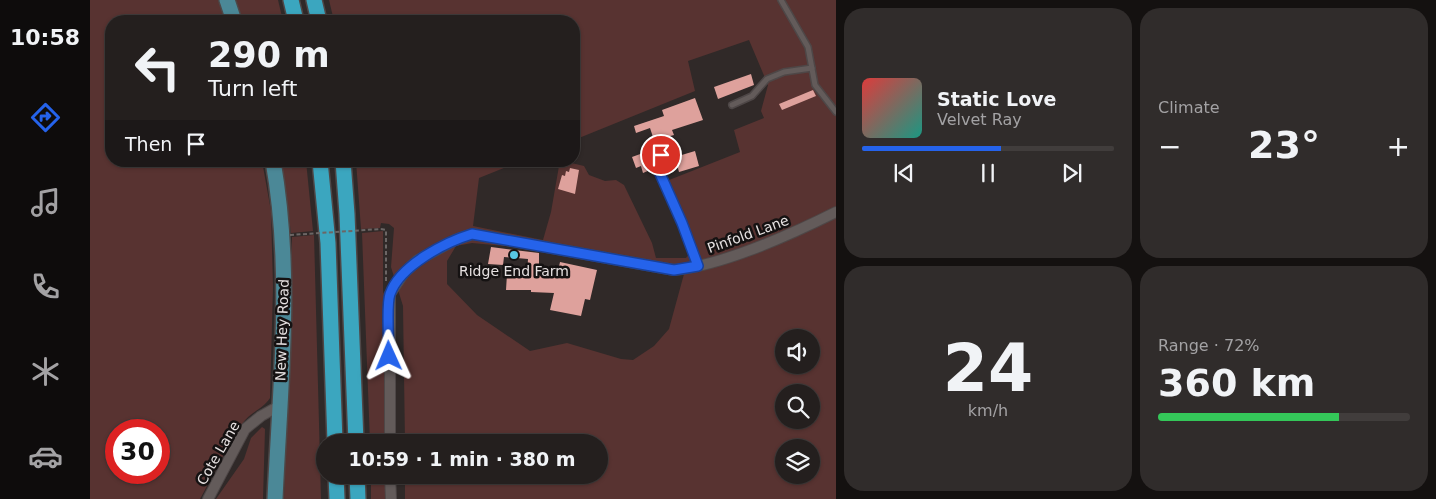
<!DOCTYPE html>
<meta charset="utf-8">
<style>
body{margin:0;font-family:"DejaVu Sans",sans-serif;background:#302c2b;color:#f1f3f6;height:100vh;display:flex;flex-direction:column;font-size:19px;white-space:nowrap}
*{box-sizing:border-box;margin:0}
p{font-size:16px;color:#a3a2a4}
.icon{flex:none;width:28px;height:28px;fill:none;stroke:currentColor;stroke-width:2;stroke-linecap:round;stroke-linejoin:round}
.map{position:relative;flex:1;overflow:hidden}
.sheet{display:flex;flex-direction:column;gap:8px;padding:8px;background:#141110;width:600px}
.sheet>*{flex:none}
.top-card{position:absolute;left:15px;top:15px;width:475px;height:152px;border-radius:20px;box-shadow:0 1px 4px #0004,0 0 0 1px #413d3c;background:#241f1e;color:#f1f3f6;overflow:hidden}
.fabs{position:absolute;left:685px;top:329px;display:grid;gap:10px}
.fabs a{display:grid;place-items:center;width:45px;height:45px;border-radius:50%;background:#241f1e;box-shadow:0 1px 4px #0004,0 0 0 1px #413d3c;font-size:25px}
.speed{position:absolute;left:15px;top:419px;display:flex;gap:10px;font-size:25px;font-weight:700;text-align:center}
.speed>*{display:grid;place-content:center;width:65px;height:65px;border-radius:50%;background:#241f1e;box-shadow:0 1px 4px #0004,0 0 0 1px #413d3c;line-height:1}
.speed .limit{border:8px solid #d22;background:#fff;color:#111}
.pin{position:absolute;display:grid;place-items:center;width:42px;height:42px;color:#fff;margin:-21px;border:2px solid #fff;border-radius:50%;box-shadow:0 1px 5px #0007}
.me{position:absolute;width:55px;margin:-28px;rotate:359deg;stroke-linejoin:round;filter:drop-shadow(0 0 4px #0008)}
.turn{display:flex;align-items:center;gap:18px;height:105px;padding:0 20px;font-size:22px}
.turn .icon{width:65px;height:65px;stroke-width:2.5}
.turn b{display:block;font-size:35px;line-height:42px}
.then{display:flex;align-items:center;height:48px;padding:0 20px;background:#0003;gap:10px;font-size:19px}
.big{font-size:38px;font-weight:600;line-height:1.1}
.sheet .tile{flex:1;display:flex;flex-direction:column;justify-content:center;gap:8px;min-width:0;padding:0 18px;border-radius:20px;background:#302c2b}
.sheet .dial{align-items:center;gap:0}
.dial b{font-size:65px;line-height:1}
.song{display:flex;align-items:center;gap:15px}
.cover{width:60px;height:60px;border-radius:8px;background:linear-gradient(135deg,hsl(0 70% 55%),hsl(170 70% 35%))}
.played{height:5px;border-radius:2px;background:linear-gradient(90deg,#2563eb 55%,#413d3c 55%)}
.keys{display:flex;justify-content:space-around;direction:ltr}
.heat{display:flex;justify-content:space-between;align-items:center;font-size:28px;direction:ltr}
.charge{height:8px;border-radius:4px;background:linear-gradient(90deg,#34c759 72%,#413d3c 0)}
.sheet .tiles{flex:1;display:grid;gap:8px;grid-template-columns:repeat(2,1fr)}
.trip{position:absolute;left:226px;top:434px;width:292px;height:50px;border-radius:25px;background:#241f1e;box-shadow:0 1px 4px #0004,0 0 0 1px #413d3c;font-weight:600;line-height:50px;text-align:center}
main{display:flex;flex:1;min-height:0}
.tabs{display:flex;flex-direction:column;width:90px;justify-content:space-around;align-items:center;background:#0e0c0c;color:#a3a2a4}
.tabs .icon{width:35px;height:35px}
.tabs .selected{color:#2563eb}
.tabs b{font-size:22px;color:#f1f3f6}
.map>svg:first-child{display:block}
.green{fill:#583331;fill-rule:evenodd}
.building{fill:#dea19c}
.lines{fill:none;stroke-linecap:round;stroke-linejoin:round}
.lane-casing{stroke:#4e4747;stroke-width:8}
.street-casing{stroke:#4e4747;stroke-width:12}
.primary-casing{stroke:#4e4747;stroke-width:18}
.highway-casing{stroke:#4e4747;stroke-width:18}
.path{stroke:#6c6665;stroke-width:2;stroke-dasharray:4 2.5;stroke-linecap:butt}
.lane{stroke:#635b5a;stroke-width:5}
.street{stroke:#635b5a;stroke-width:10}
.primary{stroke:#4b8897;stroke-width:15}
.highway{stroke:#3ba6bf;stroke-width:15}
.path-bridge{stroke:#6c6665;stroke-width:2;stroke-dasharray:4 2.5;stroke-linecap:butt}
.route-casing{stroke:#184099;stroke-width:12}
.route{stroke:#2563eb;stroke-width:9}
.poi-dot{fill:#58c8e4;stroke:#151212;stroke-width:2}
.labels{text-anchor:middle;stroke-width:5;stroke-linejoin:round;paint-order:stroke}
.street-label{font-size:14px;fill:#e6e1e1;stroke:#151212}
.poi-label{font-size:14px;fill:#e6e1e1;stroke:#151212}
</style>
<main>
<nav class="tabs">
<b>10:58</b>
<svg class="icon selected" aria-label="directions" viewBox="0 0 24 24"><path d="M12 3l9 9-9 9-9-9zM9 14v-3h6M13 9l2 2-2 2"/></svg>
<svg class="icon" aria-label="music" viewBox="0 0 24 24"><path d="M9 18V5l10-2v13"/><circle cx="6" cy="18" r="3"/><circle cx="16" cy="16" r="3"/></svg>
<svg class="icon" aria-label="phone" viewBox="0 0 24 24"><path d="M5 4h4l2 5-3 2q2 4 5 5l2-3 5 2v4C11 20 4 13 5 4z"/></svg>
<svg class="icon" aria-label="climate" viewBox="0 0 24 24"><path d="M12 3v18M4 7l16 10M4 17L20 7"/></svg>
<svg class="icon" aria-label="car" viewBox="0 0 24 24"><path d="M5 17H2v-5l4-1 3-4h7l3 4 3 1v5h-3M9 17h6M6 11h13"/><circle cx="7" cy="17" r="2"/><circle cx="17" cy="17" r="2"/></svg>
</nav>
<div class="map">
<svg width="746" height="499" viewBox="0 0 746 499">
<rect width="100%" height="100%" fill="#302928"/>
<g class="green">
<path d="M 0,0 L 128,0 L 135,21 L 21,21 L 21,161 L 172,161 L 181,211 L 183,287 L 180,398 C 173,409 159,413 152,424 C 136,448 124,474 110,499 L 0,499 ZM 26,430 L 69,430 L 69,472 L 26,472 Z"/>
<path d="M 146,0 L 188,0 L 193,21 L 153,21 Z"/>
<path d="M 239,0 L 746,0 L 746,499 L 315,499 L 315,475 L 510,475 L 510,442 L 315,442 L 313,306 L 301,267 L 304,228 L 299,224 L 291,223 L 290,228 L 271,229 L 266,161 L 431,161 L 389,178 L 383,226 L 453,240 L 461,212 L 469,166 L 473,161 L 494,166 L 499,175 L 515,181 L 526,180 L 534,185 L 562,243 L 566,258 L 596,258 L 600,253 L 569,184 L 650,152 L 644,130 L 674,118 L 671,111 L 678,85 L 659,40 L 598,61 L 605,91 L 484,140 L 484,21 L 244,21 ZM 382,243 L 436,248 L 581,275 L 594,274 L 579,329 L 564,346 L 543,360 L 531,359 L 477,343 L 440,351 L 387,315 L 357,284 L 357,261 L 366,246 ZM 694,338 L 721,338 L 721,365 L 694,365 ZM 694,392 L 721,392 L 721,420 L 694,420 ZM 694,448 L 721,448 L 721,475 L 694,475 Z"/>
<path d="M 191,161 L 216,161 L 223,231 L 201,233 Z"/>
<path d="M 293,231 L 293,292 L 296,297 L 296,442 L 280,442 L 272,233 Z"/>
<path d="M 224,235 L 231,499 L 194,499 L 202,237 Z"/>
<path d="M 172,427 L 175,429 L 173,499 L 126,499 L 154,459 L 161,438 Z"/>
<rect x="281" y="475" width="16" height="24"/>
</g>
<g class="building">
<path d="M 661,74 L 664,85 L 628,99 L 624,87 Z"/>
<path d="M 723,90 L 726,96 L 692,110 L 689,104 Z"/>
<path d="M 605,98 L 613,120 L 582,130 L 584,135 L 577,137 L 579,142 L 566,146 L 560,128 L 546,133 L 544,126 L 574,116 L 572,110 Z"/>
<path d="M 605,151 L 609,166 L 589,172 L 585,157 Z"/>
<path d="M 553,153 L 560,170 L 553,173 L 551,166 L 546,168 L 542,157 Z"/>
<path d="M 480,168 L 489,170 L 485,194 L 468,189 L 472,175 L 475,176 L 476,171 L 479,172 Z"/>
<path d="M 401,247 L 449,253 L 449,275 L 467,276 L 470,262 L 507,270 L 500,300 L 495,299 L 491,316 L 460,310 L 464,293 L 441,292 L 441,290 L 416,290 L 417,274 L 437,276 L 438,259 L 414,257 L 413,265 L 398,264 Z"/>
</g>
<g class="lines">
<g class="lane-casing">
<g id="lane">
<path d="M 691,0 L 718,47 L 725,85 L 746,112"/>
<path d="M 642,105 L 662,96 L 677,79 L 694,72 L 722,68"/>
<path d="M 571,155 L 566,162 L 568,169 L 592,223 L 607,266"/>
</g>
</g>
<g class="street-casing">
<g id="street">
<path d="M 300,442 L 300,294 L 314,273 L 328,260 L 365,240 L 383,234 L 584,270 C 635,265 700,235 746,212"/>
<path d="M 300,475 L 301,499"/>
<path d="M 118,499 L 155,429 L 171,416 L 189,406"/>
</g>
</g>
<g class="primary-casing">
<g id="primary">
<path d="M 137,0 L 144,21"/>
<path d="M 183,161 C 203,273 190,387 185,499"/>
</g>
</g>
<g class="highway-casing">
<g id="highway">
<path d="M 201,0 L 206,21"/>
<path d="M 224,0 L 229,21"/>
<path d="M 230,161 L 238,243 L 245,442"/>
<path d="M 253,161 L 257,214 L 266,442"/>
<path d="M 246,475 L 247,499"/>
<path d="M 267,475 L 268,499"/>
</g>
</g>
<path class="path" d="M 291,229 L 296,230 L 296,282"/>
<use href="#lane" class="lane"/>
<use href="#street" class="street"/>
<use href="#primary" class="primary"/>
<use href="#highway" class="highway"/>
<path class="path-bridge" d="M 200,235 L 291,229"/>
</g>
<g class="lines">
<g class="route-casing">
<path id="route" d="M 299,356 C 299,342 296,305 300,294 C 310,265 356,242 382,234 L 584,270 L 608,266 L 592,223 L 568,169 L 566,162 L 571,155"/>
</g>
<use href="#route" class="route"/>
</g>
<circle class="poi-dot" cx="424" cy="255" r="5"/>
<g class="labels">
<g class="street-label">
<text transform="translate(658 234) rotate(-20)" y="5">Pinfold Lane</text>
<text transform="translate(192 330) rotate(-88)" y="5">New Hey Road</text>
<text transform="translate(128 453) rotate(-60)" y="5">Cote Lane</text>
</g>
<g class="poi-label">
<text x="424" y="276">Ridge End Farm</text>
</g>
</g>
</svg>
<div class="fabs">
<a><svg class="icon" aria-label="sound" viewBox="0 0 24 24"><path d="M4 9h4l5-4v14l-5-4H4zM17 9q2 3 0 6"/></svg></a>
<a><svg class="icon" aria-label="search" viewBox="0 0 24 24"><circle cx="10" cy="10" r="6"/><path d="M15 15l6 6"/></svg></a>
<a><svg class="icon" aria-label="layers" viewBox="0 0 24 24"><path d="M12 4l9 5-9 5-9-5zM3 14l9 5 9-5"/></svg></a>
</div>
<div class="speed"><div class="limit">30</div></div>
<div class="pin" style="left:571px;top:155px;background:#d93025"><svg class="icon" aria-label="arrive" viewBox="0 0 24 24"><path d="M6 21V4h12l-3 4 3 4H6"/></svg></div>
<svg class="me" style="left:299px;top:356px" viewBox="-20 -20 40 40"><path d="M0-17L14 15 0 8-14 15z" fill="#2563eb" stroke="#fff" stroke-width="4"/></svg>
<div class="trip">10:59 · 1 min · 380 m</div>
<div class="top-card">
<div class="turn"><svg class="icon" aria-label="left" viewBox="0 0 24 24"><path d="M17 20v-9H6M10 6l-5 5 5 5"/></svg><div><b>290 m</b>Turn left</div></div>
<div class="then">Then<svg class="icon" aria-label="arrive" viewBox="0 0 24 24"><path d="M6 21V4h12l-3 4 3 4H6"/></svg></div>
</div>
</div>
<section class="sheet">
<div class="tiles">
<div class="tile">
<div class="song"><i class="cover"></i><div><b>Static Love</b><p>Velvet Ray</p></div></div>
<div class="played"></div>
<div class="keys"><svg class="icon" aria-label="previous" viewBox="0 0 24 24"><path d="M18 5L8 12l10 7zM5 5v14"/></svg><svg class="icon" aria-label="pause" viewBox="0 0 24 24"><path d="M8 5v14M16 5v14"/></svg><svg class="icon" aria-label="next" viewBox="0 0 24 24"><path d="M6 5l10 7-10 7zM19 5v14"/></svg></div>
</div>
<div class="tile"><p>Climate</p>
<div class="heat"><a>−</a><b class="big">23°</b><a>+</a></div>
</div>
<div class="tile dial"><b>24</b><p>km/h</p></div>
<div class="tile"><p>Range · 72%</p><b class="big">360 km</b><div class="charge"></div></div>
</div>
</section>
</main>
